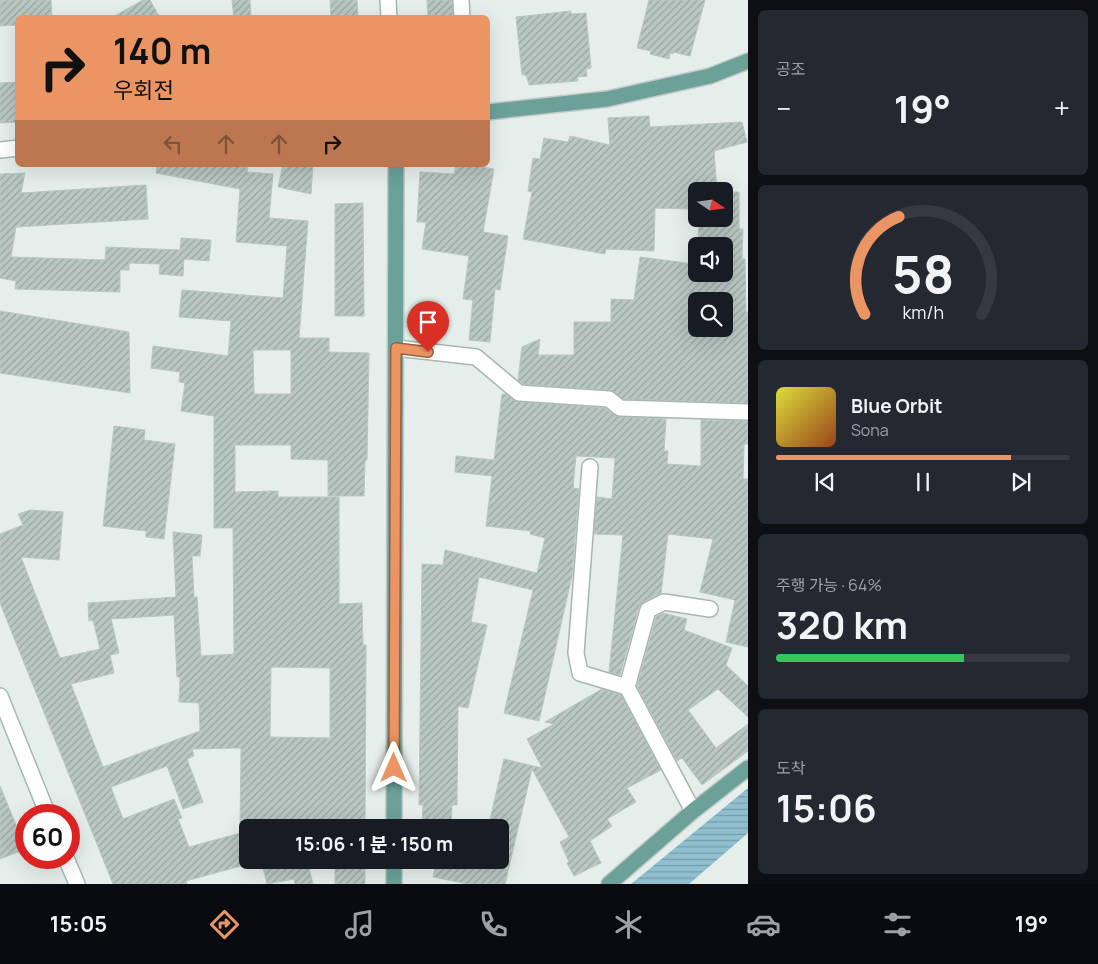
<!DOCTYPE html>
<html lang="ko">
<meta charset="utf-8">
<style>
body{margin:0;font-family:Manrope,"Noto Sans KR",sans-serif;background:#242831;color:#f1f3f6;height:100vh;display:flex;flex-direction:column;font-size:19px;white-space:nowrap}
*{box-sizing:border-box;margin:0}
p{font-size:16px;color:#9ea1a6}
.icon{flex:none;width:28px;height:28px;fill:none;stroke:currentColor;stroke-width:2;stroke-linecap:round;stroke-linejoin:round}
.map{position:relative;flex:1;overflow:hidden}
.panel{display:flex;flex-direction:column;gap:10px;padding:10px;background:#0d0f14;width:350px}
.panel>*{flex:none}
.guide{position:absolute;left:15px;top:15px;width:475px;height:152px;border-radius:8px;box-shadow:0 5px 20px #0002;background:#ec9564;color:#111;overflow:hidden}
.needle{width:32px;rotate:103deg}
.controls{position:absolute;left:688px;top:182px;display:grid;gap:10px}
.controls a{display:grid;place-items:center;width:45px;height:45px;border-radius:8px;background:#171b24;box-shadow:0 5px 20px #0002;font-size:25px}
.speed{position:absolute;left:15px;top:804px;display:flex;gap:10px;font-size:25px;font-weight:700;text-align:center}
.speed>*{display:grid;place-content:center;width:65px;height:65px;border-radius:50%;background:#171b24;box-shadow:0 5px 20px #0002;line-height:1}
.speed .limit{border:8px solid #d22;background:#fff;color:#111}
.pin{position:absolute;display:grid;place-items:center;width:42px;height:42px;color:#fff;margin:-51px -21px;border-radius:50% 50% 50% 0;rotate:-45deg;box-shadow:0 0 5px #0007}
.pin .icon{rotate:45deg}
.me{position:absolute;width:55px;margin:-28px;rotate:0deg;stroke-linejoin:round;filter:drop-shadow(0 0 4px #0008)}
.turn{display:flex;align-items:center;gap:18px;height:105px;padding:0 15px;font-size:22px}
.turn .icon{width:65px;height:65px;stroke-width:2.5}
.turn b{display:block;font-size:35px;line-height:42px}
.lanes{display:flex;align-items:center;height:48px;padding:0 15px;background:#0003;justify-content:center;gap:25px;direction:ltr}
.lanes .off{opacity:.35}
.big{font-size:38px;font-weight:700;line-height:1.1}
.panel .card{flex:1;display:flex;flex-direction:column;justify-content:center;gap:8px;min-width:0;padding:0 18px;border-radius:8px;background:#242831}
.panel .dial{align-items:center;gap:0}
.dial svg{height:130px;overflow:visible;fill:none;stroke:#363941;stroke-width:7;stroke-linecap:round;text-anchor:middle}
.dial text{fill:#f1f3f6;stroke:none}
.song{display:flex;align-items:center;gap:15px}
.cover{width:60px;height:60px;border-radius:8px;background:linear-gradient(135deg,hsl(60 70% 55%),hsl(20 70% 35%))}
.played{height:5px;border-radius:2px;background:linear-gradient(90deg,#ec9564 80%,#363941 80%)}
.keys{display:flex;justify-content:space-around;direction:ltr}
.heat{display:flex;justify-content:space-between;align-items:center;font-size:28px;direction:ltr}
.charge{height:8px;border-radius:4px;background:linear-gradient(90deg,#34c759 64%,#363941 0)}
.trip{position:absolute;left:239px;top:819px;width:270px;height:50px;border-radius:8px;background:#171b24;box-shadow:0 5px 20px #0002;font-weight:700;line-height:50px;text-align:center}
.tabs{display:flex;height:80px;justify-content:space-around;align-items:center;background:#090b0e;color:#9ea1a6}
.tabs .icon{width:35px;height:35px}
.tabs .current{color:#ec9564}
.tabs b{font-size:22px;color:#f1f3f6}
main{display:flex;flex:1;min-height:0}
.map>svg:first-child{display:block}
.water{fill:url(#water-rules)}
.building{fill:url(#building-hatch);stroke:#b8c7c2;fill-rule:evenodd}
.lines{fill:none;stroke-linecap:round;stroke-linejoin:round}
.street-casing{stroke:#a8b6b3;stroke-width:18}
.secondary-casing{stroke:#a4b9b4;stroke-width:18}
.primary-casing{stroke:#c2c9c8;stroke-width:18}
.street{stroke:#fff;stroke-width:15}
.secondary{stroke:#fff;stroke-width:15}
.primary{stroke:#6ba199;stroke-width:15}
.route-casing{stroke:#996141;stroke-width:12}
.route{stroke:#ec9564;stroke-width:9}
</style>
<main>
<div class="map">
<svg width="748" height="884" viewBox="0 0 748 884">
<defs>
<pattern id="water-rules" width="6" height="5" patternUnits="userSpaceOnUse" patternTransform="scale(1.25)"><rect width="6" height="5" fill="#90bfd0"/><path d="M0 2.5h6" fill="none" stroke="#759daa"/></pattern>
<pattern id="building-hatch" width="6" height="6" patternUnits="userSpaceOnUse" patternTransform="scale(1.25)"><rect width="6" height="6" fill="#bac8c4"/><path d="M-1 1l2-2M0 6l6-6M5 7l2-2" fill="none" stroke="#97a4a0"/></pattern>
</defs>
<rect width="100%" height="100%" fill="#e5eeeb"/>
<path class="water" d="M 748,788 L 748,833 L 689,884 L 631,884 Z"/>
<g class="building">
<path d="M 0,0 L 51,0 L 52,18 L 18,18 L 18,25 L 0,26 Z"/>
<path d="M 143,0 L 150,0 L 160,18 L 111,18 Z"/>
<path d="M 232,0 L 250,0 L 251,18 L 234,18 Z"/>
<path d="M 330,0 L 357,0 L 358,18 L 331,18 Z"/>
<path d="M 427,0 L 452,0 L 453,18 L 428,18 Z"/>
<path d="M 649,0 L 705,0 L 690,56 L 673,52 L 673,54 L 670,53 L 669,59 L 650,54 L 651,51 L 637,48 Z"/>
<path d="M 571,11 L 571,14 L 586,13 L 591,68 L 586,69 L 587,76 L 577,77 L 578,81 L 529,85 L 526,75 L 522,75 L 516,17 Z"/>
<path d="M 18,82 L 18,122 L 0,123 L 0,83 Z"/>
<path d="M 649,116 L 650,127 L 742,122 L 747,142 L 714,151 L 717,191 L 696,191 L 696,214 L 690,214 L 690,209 L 655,208 L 654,251 L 606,249 L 605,254 L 523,239 L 532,192 L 528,191 L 533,158 L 540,159 L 544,138 L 568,142 L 570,136 L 610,145 L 608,118 Z"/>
<path d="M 157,165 L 235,165 L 248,168 L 247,172 L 273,174 L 269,218 L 308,221 L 299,338 L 329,338 L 329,352 L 369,353 L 367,460 L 365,460 L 364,496 L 328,496 L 328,460 L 291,459 L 291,445 L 235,445 L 235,492 L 278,491 L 278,497 L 339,497 L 339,604 L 362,603 L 363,645 L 366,645 L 365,828 L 240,828 L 241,748 L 192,749 L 194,756 L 187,759 L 203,802 L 183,809 L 167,766 L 111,787 L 123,819 L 174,799 L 182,818 L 178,819 L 189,847 L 248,831 L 248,864 L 186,881 L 187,884 L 113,884 L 0,603 L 0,534 L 23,525 L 18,514 L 30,510 L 63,512 L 59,560 L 21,557 L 60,658 L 100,649 L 93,620 L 89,621 L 88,603 L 176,597 L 173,532 L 202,535 L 200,556 L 192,556 L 194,597 L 197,597 L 201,656 L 234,654 L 233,528 L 214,528 L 214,416 L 181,411 L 185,383 L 179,382 L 180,372 L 151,368 L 153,346 L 228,356 L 231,321 L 179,317 L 182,290 L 283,298 L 287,246 L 236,242 L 240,189 L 156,173 ZM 253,350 L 291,350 L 291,394 L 254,394 ZM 174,615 L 177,677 L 180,677 L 179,702 L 199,703 L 200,731 L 103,767 L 71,684 L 114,673 L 110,655 L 119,653 L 111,619 ZM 271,667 L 330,668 L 330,738 L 270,737 Z"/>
<path d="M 283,165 L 313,165 L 311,194 L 278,187 Z"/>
<path d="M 456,165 L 471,165 L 494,169 L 483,232 L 508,236 L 500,290 L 495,289 L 490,342 L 469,340 L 473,300 L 463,299 L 469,256 L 422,249 L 426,222 L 417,222 L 420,172 L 454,174 Z"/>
<path d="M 25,173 L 21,193 L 146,185 L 148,219 L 16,227 L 11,257 L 105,260 L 106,247 L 180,250 L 181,238 L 211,240 L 209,261 L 184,259 L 183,276 L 159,274 L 160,264 L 129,263 L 129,270 L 120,270 L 120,292 L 15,289 L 16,281 L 0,278 L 0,174 Z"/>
<path d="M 724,192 L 739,192 L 739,229 L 743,229 L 742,259 L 745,259 L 746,312 L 748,312 L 748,403 L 623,399 L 610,390 L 523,384 L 518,380 L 522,347 L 540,339 L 538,355 L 574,355 L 574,322 L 611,322 L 611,299 L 634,300 L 640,257 L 694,264 L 694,253 L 696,253 L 696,274 L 724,274 L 724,246 L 698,246 L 699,219 L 724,219 ZM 696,301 L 724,301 L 724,329 L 696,329 Z"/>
<path d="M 363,203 L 364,316 L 335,316 L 335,204 Z"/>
<path d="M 0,311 L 129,332 L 130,393 L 0,373 Z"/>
<path d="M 502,394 L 506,394 L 518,402 L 605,408 L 614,415 L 620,417 L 666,419 L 664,451 L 668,451 L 667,464 L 701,466 L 701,420 L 748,421 L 748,444 L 744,444 L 743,479 L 748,479 L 748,647 L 726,642 L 735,600 L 700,592 L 713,539 L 668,534 L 661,593 L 643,602 L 639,607 L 620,675 L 609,672 L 623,535 L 594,534 L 597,497 L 612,499 L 615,458 L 576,456 L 573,488 L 579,489 L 572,576 L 539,721 L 504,713 L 533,590 L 479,577 L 471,622 L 487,625 L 468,708 L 458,706 L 457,805 L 452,805 L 451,827 L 422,826 L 423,805 L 419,805 L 422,564 L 443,565 L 445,550 L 537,573 L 545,538 L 530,534 L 531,531 L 486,526 L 492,476 L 455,472 L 456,456 L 494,460 Z"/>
<path d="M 114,426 L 145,430 L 144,440 L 175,444 L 164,539 L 146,537 L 146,531 L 103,526 Z"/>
<path d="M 663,613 L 687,619 L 684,630 L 732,648 L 726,665 L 748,686 L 748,717 L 718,689 L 688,710 L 716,748 L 748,724 L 748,751 L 702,785 L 682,758 L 677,761 L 637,686 L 656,617 Z"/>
<path d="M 602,689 L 621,695 L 661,770 L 627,788 L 636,802 L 607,819 L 612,826 L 590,841 L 601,863 L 574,876 L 567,863 L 569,862 L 560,842 L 569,837 L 532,769 L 505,884 L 468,884 L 433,877 L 437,860 L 500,860 L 500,828 L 488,828 L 504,759 L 542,768 L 527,739 L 554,724 L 545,722 Z"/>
<path d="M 0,786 L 26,849 L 0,859 Z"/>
<path d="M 261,860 L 307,860 L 313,884 L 295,884 L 294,879 L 267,884 Z"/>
<rect x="335" y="860" width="30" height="24"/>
</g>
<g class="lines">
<g class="street-casing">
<g id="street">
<path d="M 461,0 L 462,18"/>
<path d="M 396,348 L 476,357 L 519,393 L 609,399 L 620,408 L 748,412"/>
<path d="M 590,467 L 576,653 L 580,673 L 627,687"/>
<path d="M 693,811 L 627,687 L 648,610 L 664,602 L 710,609"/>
</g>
</g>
<g class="secondary-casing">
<g id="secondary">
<path d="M 388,0 L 389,18"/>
<path d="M 0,150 L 18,148"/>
<path d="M 0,696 L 48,815"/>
<path d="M 66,858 L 77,884"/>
</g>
</g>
<g class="primary-casing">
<g id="primary">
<path d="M 488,112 L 607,99 L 710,76 L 748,61"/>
<path d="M 394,828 L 396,165"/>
<path d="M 394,884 L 394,860"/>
<path d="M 609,884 L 693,811 L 748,768"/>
</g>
</g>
<use href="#street" class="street"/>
<use href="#secondary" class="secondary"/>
<use href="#primary" class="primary"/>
</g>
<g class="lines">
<g class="route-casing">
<path id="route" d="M 394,768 L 396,348 L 428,352"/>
</g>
<use href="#route" class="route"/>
</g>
</svg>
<div class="controls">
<a><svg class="needle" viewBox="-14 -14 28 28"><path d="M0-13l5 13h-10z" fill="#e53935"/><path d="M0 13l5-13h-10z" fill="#9ea1a6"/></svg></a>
<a><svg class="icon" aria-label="sound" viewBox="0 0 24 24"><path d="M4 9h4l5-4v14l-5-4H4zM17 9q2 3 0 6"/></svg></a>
<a><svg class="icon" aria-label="search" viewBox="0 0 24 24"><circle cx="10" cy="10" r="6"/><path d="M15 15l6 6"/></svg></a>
</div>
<div class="speed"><div class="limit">60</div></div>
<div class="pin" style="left:428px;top:352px;background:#d93025"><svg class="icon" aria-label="arrive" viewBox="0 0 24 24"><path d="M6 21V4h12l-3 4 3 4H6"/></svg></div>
<svg class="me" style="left:394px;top:768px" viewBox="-20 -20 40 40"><path d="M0-17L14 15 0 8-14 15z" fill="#ec9564" stroke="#fff" stroke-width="4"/></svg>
<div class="trip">15:06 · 1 분 · 150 m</div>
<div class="guide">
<div class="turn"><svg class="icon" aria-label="right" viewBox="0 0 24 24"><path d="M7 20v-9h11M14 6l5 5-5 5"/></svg><div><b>140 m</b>우회전</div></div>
<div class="lanes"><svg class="icon off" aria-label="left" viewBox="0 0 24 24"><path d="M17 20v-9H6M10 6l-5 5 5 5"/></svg><svg class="icon off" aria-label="ahead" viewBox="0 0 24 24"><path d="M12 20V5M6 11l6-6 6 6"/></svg><svg class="icon off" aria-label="ahead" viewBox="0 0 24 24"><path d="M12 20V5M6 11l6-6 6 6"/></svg><svg class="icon" aria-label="right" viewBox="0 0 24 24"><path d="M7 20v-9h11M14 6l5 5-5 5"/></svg></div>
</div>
</div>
<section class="panel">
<div class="card"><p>공조</p>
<div class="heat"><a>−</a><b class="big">19°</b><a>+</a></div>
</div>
<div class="card dial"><svg viewBox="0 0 100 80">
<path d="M14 69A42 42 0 1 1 86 69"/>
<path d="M14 69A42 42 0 0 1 35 9" stroke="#ec9564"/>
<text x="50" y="56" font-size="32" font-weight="700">58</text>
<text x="50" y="72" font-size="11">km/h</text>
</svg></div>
<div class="card">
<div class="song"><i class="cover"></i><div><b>Blue Orbit</b><p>Sona</p></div></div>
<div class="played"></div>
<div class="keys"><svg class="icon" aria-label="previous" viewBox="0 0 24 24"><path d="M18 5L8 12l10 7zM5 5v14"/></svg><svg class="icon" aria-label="pause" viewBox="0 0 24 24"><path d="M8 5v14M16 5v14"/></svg><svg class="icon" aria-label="next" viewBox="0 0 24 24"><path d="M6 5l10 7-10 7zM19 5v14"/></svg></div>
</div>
<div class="card"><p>주행 가능 · 64%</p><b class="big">320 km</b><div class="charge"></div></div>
<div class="card"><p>도착</p><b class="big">15:06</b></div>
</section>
</main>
<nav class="tabs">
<b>15:05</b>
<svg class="icon current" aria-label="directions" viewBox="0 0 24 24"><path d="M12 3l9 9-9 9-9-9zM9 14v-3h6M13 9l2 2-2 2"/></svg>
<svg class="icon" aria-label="music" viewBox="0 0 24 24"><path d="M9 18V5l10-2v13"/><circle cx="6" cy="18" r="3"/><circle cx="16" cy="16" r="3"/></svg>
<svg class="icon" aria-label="phone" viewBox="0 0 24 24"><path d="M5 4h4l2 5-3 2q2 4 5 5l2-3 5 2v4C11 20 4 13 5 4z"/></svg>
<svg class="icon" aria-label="climate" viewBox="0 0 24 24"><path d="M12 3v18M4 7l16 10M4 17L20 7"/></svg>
<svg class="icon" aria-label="car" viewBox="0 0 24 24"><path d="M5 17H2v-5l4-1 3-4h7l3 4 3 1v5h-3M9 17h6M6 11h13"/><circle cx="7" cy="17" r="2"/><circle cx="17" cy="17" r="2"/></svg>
<svg class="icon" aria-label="filters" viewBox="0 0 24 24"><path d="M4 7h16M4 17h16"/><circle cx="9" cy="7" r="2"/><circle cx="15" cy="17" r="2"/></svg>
<b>19°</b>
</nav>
